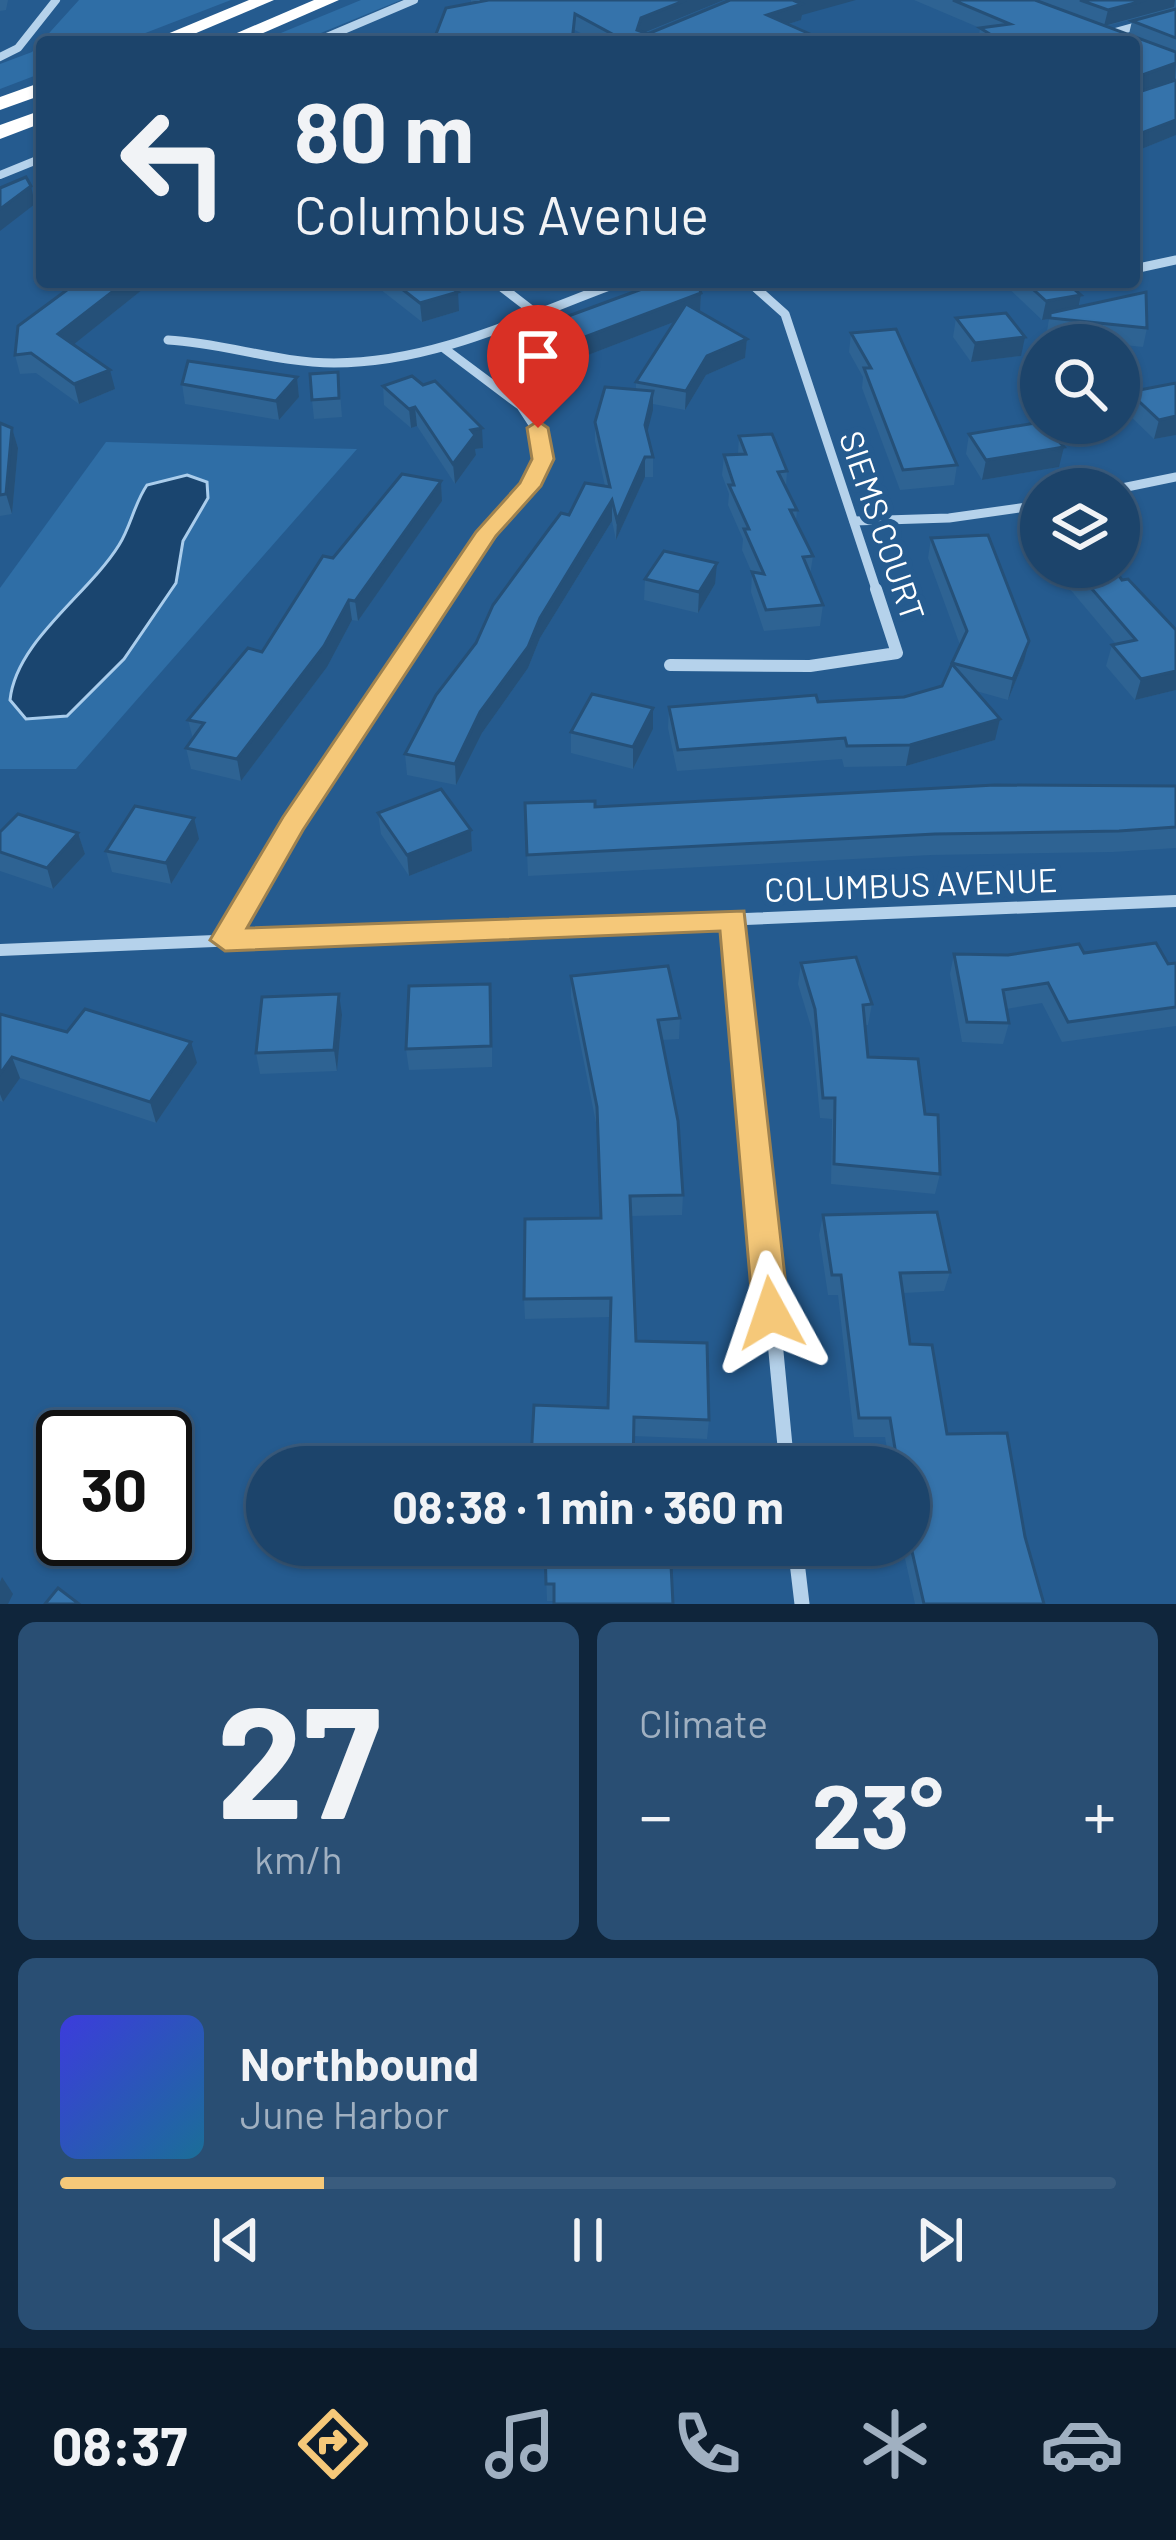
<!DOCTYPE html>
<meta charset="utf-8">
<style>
body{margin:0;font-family:Barlow,sans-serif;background:#294e73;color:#f1f3f6;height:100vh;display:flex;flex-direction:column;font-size:45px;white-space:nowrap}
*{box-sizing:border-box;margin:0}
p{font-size:39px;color:#a0b0c1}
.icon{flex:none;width:66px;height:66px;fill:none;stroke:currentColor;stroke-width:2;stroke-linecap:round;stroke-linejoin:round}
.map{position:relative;height:1604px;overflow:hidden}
.panel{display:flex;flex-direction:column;gap:18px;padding:18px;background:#0f253b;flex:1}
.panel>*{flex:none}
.banner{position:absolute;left:36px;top:36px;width:1104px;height:252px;border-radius:12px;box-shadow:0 3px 9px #0004,0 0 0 3px #3a5c7e;background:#1c446b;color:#f1f3f6;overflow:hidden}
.buttons{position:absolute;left:1020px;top:324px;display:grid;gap:24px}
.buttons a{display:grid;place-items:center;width:120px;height:120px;border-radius:50%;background:#1c446b;box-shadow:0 3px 9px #0004,0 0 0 3px #3a5c7e;font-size:60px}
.speed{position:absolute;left:36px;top:1410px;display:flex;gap:24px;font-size:60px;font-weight:700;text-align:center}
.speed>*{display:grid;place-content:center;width:156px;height:156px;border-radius:50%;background:#1c446b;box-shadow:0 3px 9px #0004,0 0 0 3px #3a5c7e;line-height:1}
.speed .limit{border:6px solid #111;border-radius:18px;background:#fff;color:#111}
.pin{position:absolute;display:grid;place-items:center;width:102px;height:102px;color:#fff;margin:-123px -51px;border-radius:50% 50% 50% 0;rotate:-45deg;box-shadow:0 0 12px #0007}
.pin .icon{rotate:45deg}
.me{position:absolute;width:132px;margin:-66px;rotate:355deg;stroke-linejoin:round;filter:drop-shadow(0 0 9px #0008)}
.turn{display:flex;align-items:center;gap:42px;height:252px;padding:0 60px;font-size:54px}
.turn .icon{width:156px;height:156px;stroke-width:2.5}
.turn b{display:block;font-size:84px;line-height:102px}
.big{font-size:90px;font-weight:700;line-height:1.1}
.panel .widget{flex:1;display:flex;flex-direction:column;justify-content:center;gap:18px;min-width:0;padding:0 42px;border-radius:18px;background:#294e73}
.panel .dial{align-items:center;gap:0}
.dial b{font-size:156px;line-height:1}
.song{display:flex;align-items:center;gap:36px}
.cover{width:144px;height:144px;border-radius:18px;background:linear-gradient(135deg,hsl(240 70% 55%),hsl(200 70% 35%))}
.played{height:12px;border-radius:6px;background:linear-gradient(90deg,#f5c879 25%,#3a5c7e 25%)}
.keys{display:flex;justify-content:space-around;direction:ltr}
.heat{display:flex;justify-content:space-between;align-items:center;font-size:66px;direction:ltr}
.panel .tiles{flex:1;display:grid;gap:18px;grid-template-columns:1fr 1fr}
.widget:last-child{grid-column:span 2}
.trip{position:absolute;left:246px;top:1446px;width:684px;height:120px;border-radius:60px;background:#1c446b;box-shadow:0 3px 9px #0004,0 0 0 3px #3a5c7e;font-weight:700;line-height:120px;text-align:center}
.tabs{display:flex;height:192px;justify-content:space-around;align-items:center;background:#0b1b2b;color:#a0b0c1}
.tabs .icon{width:84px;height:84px}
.tabs .selected{color:#f5c879}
.tabs b{font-size:54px;color:#f1f3f6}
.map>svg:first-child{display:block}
.green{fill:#2f6ea6}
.water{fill:#1a456f;stroke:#aacdec;stroke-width:3}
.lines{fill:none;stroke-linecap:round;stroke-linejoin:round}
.street-far3{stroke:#b5d2eb;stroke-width:8}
.street-far2{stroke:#b5d2eb;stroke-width:9}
.street-far1{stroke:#b5d2eb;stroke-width:12}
.street{stroke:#b5d2eb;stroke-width:15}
.highway{fill:#fff;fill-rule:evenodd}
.wall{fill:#2e6393}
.shaded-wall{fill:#255078}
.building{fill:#3573ab;stroke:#255078;stroke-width:3}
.route{fill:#f5c879;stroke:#9f824f;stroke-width:3}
.labels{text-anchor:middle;stroke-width:12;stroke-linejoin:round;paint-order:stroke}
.street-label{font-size:33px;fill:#fff;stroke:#255b8f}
</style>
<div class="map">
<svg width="1176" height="1604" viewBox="0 0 1176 1604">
<rect width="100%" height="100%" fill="#255b8f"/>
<g class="green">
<path d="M 79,0 L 231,0 L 122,42 L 42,42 L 42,73 L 0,89 L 0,64 L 32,52 Z"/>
<path d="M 361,0 L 401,0 L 299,42 L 259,42 Z"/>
<path d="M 106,442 L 357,449 L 76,769 L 0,769 L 0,588 Z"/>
</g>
<path class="water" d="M 187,475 L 207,482 L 208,498 L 183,541 L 176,583 L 124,659 L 67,716 L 26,719 L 10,700 C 16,641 88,595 119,545 C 131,526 134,504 147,485 Z"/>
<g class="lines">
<g class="street-far3">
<path d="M 1108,34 L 1176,15"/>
<path d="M 315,42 L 414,0"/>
<path d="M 0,57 L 18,48 L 56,0"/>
<path d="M 0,175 L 42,158"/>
</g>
<g class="street-far2">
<path d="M 1134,269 L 1176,260"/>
<path d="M 495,282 L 534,312"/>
<path d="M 749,282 L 785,314 L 877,592"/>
<path d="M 168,340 C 224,343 278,363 334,363 C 435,363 527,316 620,282"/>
<path d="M 445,349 L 521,406 L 540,435 L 543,451 L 526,493 L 447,592"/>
<path d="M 1117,489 L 1176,477"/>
<path d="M 854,521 L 949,518 L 1041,505"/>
</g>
<g class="street-far1">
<path d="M 670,665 L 810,666 L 897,653 L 876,589"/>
<path d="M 734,919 L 745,1031"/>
<path d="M 225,940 L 449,589"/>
<path d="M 0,950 L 1176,901"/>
</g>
<g class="street">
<path d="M 745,1028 L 787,1467"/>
<path d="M 795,1545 L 802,1604"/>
</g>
<g class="highway">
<path d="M 249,0 L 274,0 L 175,42 L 148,42 Z"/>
<path d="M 314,0 L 339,0 L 247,40 L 230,36 Z"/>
<path d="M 42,82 L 42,95 L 0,110 L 0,97 Z"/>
<path d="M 42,110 L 42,123 L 0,139 L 0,125 Z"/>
</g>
</g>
<g class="wall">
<path d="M 0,0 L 8,0 L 6,10 L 0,11 Z"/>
<path d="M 471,0 L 724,0 L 645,33 L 802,15 L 801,20 L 788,24 L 828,42 L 597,42 L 575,30 L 471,3 Z"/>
<path d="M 914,0 L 1176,0 L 1176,8 L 1106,26 L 1129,34 L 1132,21 L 1176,9 L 1176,80 L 1138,92 L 1176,80 L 1176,135 L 1134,152 L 1134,42 L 978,42 L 980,28 Z"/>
<path d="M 83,282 L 152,282 L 74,344 L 115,389 L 79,404 L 36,373 L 20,374 L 15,355 Z"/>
<path d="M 371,282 L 444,282 L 459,311 L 422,322 Z"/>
<path d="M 1002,282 L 1066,282 L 1081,295 L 1079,307 L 1147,328 L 1143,347 L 1046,337 L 1049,319 L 1042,320 Z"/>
<path d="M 701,293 L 700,312 L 747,339 L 745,358 L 706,375 L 685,410 L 653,404 L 647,433 L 653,457 L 653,477 L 645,477 L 616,540 L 612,521 L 540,638 L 528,668 L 482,733 L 456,785 L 407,775 L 405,754 L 476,643 L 569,515 L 605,486 L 595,441 L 595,422 L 636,389 L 636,382 L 674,322 L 549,370 L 523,352 L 522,333 Z"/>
<path d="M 956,318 L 1021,356 L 971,362 L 953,337 Z"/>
<path d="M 851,333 L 957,465 L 954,485 L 900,490 L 862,388 L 863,377 L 849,352 Z"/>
<path d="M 297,377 L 299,397 L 279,420 L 185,404 L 182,384 Z"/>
<path d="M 1176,383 L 1176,435 L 1154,439 L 1125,411 L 1129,392 Z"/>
<path d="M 383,386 L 483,448 L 475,449 L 476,455 L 455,484 L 417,426 L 411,428 L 384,405 Z"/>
<path d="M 340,392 L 342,417 L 314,419 L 312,400 Z"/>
<path d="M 0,423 L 12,428 L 18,448 L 12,514 L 0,516 Z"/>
<path d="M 969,434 L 1059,467 L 982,480 L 966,454 Z"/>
<path d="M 739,436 L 787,471 L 786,487 L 797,510 L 796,521 L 813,556 L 810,575 L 823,605 L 820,626 L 764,631 L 751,592 L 752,573 L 742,550 L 743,539 L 728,505 L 729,494 L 722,475 L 724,455 L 738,454 Z"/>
<path d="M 441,481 L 442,501 L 358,621 L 352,620 L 327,667 L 241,781 L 191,769 L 186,748 L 193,739 L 188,720 L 262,652 L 333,558 Z"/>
<path d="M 1041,534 L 1041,567 L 1113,567 L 1122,580 L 1176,630 L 1176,690 L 1135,700 L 1106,666 L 1112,645 L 1116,644 L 1064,582 L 1050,584 L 1032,556 L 1036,535 Z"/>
<path d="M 931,538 L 1024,661 L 1008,700 L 976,691 L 995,740 L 906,766 L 844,767 L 842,759 L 677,771 L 668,728 L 669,707 L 818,702 L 904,697 L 942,686 L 960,645 L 928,558 Z"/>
<path d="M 645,579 L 715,584 L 698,613 L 644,600 Z"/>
<path d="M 653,729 L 633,769 L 571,753 L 571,732 Z"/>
<path d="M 1176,786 L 1176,848 L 1113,852 L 931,855 L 528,876 L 525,803 L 595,807 Z"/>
<path d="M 378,813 L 471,830 L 472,851 L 409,876 L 381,834 Z"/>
<path d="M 0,832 L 78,833 L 85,854 L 53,889 L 0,871 Z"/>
<path d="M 199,839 L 171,884 L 112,872 L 106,851 Z"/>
<path d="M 1084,953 L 1168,964 L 1176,963 L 1176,1026 L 1062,1042 L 1042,1003 L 1006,1009 L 1009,1023 L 1003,1044 L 962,1042 L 950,974 L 954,954 L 1008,955 Z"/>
<path d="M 801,963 L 872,1004 L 868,1025 L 865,1025 L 868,1057 L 925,1114 L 940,1174 L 935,1194 L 831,1184 L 832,1119 L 820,1118 L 812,1030 L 798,984 Z"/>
<path d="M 571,976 L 680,1018 L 679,1039 L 662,1040 L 683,1195 L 682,1215 L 631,1216 L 636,1341 L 709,1420 L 707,1439 L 633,1436 L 633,1467 L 531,1467 L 531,1459 L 608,1408 L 610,1317 L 525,1319 L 524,1299 L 600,1218 L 597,1128 L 571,997 Z"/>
<path d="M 492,1005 L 492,1067 L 409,1070 L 406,1049 Z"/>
<path d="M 0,1014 L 67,1032 L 197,1063 L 156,1123 L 20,1078 L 3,1102 L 0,1101 Z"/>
<path d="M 342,1015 L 337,1071 L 260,1074 L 256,1053 Z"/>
<path d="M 823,1215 L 950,1272 L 944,1291 L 903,1293 L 910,1344 L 947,1434 L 1025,1537 L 1044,1604 L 915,1604 L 902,1545 L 909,1545 L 909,1467 L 890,1467 L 885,1437 L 854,1437 L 838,1295 L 828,1295 L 819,1235 Z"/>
<path d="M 545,1545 L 670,1545 L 554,1601 L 547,1601 Z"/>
</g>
<g class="shaded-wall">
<path d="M 686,0 L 724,0 L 641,34 L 637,30 L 641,18 Z"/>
<path d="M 800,0 L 856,0 L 802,15 L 801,20 L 766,31 L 767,15 Z"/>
<path d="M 1146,0 L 1175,0 L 1174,7 L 1104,26 L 1108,10 Z"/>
<path d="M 1176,63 L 1175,79 L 1134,93 L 1134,78 Z"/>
<path d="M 1176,120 L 1176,135 L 1134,152 L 1134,136 Z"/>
<path d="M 31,186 L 35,204 L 0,231 L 0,209 Z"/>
<path d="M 125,282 L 152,282 L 63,353 L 58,334 Z"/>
<path d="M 458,292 L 459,311 L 422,322 L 420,303 Z"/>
<path d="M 701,293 L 700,312 L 549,370 L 548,351 Z"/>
<path d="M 1081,295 L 1077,314 L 1050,313 L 1049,319 L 1042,320 L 1046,301 Z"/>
<path d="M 1025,337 L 1021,356 L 971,362 L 975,343 Z"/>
<path d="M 747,339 L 745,358 L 706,375 L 685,410 L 686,391 L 707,356 Z"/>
<path d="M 110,370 L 115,389 L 79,404 L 74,384 Z"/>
<path d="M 297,377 L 299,397 L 279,420 L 276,401 Z"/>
<path d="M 653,391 L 653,410 L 644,445 L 645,425 Z"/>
<path d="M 415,407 L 417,426 L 411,428 L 409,409 Z"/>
<path d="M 1176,416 L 1176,435 L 1154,439 L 1159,420 Z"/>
<path d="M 12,428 L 18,448 L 12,514 L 6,494 Z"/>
<path d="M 482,428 L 483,448 L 475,449 L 476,455 L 455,484 L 453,464 L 471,430 Z"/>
<path d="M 1064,447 L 1059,467 L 982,480 L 986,460 Z"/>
<path d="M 645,457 L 645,477 L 616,540 L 617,520 Z"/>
<path d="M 441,481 L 442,501 L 358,621 L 355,601 Z"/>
<path d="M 612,500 L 612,521 L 540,638 L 528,668 L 482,733 L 456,785 L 455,764 L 480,712 Z"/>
<path d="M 717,563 L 715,584 L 698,613 L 699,592 Z"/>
<path d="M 349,600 L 352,620 L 327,667 L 241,781 L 237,759 Z"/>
<path d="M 1029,641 L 1024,661 L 1008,700 L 1013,679 Z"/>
<path d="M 1176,671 L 1176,690 L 1135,700 L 1141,679 Z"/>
<path d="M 653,708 L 653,729 L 633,769 L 633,747 Z"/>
<path d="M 1000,719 L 995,740 L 906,766 L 910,745 Z"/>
<path d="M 194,818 L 199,839 L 171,884 L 166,863 Z"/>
<path d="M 471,830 L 472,851 L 409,876 L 407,855 Z"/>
<path d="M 78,833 L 85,854 L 53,889 L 47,868 Z"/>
<path d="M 339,994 L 342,1015 L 337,1071 L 334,1050 Z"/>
<path d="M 191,1042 L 197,1063 L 156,1123 L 150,1102 Z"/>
<path d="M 12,1057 L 20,1078 L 3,1102 L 0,1094 L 0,1074 Z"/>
<path d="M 2,1577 L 13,1594 L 8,1604 L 0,1604 L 0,1582 Z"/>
</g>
<g class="building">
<path d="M 480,0 L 686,0 L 641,18 L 637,30 L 648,34 L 730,0 L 800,0 L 795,1 L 802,4 L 767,15 L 828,42 L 627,42 L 575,14 L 572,42 L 433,42 L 446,8 L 483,1 Z"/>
<path d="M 953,0 L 1035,0 L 1176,52 L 1176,63 L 1134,78 L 1134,42 L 989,42 L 998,39 L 980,28 L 1010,24 Z"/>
<path d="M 1080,0 L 1146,0 L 1108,10 Z"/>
<path d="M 1176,9 L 1176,38 L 1132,21 Z"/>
<path d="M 883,38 L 893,42 L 868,42 Z"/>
<path d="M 1176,80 L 1176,120 L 1134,136 L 1134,90 L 1139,92 Z"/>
<path d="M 26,177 L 31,186 L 0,209 L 0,188 Z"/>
<path d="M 83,282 L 125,282 L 58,334 L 110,370 L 74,384 L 31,353 L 15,355 L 18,326 L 75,284 Z"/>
<path d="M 393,282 L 444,282 L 458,292 L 420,303 Z"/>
<path d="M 661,282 L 697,282 L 701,293 L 548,351 L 522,333 Z"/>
<path d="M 1025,282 L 1066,282 L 1081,295 L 1046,301 Z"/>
<path d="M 1146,292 L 1147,328 L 1050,318 L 1050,313 Z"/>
<path d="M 686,304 L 747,339 L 707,356 L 686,391 L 636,382 Z"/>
<path d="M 1006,313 L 1025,337 L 975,343 L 956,318 Z"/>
<path d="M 896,329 L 957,465 L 903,470 L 864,368 L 871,368 L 851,333 Z"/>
<path d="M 188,361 L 297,377 L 276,401 L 182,384 Z"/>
<path d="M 338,372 L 339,398 L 312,400 L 310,374 Z"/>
<path d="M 412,376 L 423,385 L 435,381 L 482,428 L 471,430 L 475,435 L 453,464 L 415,407 L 409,409 L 383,386 Z"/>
<path d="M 1176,383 L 1176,416 L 1159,420 L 1129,392 Z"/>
<path d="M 605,387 L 653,391 L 645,425 L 653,457 L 645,457 L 617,520 L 612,500 L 540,618 L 528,647 L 480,712 L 455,764 L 405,754 L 436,695 L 476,643 L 493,605 L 549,529 L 561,513 L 569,515 L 585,483 L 610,487 L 595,422 Z"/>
<path d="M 1041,422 L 1064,447 L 986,460 L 969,434 Z"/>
<path d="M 0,423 L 12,428 L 6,494 L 0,495 Z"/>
<path d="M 772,434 L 787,471 L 778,472 L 797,510 L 790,510 L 813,556 L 803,557 L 823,605 L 766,610 L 752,572 L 764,574 L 744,529 L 749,529 L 729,485 L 734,485 L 724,455 L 746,454 L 739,436 Z"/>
<path d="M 402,474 L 441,481 L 355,601 L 349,600 L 324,646 L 237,759 L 186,748 L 204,723 L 188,720 L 248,648 L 262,652 L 323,556 L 333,558 Z"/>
<path d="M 988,535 L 1029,641 L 1013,679 L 952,663 L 967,631 L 931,538 Z"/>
<path d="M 664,551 L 717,563 L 699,592 L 645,579 Z"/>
<path d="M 1073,567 L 1113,567 L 1122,580 L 1128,579 L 1176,630 L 1176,671 L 1141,679 L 1112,645 L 1136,640 Z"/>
<path d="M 952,664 L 1000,719 L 910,745 L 847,746 L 845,738 L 678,750 L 669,707 L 816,695 L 818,702 L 904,697 L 942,686 Z"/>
<path d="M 592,694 L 653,708 L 633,747 L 571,732 Z"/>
<path d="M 995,785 L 1176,786 L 1176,827 L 1119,831 L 935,834 L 527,855 L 525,803 L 595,801 L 595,807 Z"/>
<path d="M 441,789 L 471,830 L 407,855 L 378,813 Z"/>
<path d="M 135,806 L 194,818 L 166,863 L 106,851 Z"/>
<path d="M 18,814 L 78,833 L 47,868 L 0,852 L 0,832 Z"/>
<path d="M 1156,943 L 1168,964 L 1176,963 L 1176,1007 L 1068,1022 L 1048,983 L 1003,990 L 1009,1023 L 967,1022 L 954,954 L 1008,955 L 1079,944 L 1084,953 Z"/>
<path d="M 856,957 L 872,1004 L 863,1005 L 868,1057 L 918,1059 L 925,1114 L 938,1115 L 940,1174 L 834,1164 L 835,1098 L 823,1098 L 815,1009 L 801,963 Z"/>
<path d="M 668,966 L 680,1018 L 658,1020 L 678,1121 L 683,1195 L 630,1196 L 636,1341 L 707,1343 L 709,1420 L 634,1417 L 633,1467 L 543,1467 L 543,1460 L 531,1459 L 534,1405 L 608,1408 L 611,1298 L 524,1299 L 525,1219 L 601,1218 L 597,1107 L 571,976 Z"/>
<path d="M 490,984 L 491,1046 L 406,1049 L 409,986 Z"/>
<path d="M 339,994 L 334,1050 L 256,1053 L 262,997 Z"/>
<path d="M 85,1009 L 191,1042 L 150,1102 L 12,1057 L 0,1074 L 0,1014 L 67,1032 Z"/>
<path d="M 937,1212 L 950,1272 L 900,1273 L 910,1344 L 932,1345 L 947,1434 L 1007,1433 L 1025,1537 L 1044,1604 L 924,1604 L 909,1538 L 909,1467 L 898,1467 L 890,1418 L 859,1418 L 841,1275 L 832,1275 L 823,1215 Z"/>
<path d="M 545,1545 L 670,1545 L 673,1604 L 554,1604 L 554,1584 L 546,1584 Z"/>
<path d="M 58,1588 L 79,1604 L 45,1604 Z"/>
</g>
<path class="route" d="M 538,421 L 548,428 L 554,459 L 541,486 L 496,536 L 303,830 L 247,928 L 744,911 L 789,1313 L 784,1324 L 771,1329 L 758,1324 L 753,1313 L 720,931 L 225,951 L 210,940 L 283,817 L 476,532 L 520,483 L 532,459 L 527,428 Z"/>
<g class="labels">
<g class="street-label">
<text transform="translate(882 526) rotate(71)" y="12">SIEMS COURT</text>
<text transform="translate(911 885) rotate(-2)" y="12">COLUMBUS AVENUE</text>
</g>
</g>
</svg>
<div class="buttons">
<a><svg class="icon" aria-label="search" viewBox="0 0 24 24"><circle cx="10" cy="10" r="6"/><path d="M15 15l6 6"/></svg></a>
<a><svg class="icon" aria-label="layers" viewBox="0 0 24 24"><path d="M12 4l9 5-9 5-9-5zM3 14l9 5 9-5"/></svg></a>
</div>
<div class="speed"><div class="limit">30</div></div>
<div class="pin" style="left:538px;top:428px;background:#d93025"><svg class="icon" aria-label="arrive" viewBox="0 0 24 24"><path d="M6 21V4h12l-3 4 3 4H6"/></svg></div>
<svg class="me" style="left:771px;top:1313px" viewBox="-20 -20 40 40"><path d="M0-17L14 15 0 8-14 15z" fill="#f5c879" stroke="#fff" stroke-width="4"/></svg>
<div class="trip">08:38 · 1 min · 360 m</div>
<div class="banner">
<div class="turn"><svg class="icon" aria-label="left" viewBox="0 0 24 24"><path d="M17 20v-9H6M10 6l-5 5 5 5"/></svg><div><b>80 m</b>Columbus Avenue</div></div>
</div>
</div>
<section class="panel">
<div class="tiles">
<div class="widget dial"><b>27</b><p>km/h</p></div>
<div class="widget"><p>Climate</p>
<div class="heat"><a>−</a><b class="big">23°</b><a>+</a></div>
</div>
<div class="widget">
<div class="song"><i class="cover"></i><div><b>Northbound</b><p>June Harbor</p></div></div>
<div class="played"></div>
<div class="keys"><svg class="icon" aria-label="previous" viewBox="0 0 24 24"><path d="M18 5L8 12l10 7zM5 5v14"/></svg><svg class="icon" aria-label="pause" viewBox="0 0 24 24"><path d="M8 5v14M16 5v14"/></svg><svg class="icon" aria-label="next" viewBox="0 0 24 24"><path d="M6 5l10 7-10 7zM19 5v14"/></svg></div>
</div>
</div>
</section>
<nav class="tabs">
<b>08:37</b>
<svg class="icon selected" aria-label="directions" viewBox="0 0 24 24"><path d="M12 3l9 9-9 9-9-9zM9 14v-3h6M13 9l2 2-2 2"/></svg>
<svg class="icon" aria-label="music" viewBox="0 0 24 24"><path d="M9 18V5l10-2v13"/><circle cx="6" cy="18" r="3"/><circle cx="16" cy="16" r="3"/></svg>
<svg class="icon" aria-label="phone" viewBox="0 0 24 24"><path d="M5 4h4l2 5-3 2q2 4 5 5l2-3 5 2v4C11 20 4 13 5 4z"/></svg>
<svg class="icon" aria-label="climate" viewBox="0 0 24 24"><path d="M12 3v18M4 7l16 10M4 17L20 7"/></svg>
<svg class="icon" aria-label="car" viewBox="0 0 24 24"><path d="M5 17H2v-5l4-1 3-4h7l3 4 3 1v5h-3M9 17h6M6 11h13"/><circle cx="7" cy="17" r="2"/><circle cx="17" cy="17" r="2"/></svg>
</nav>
